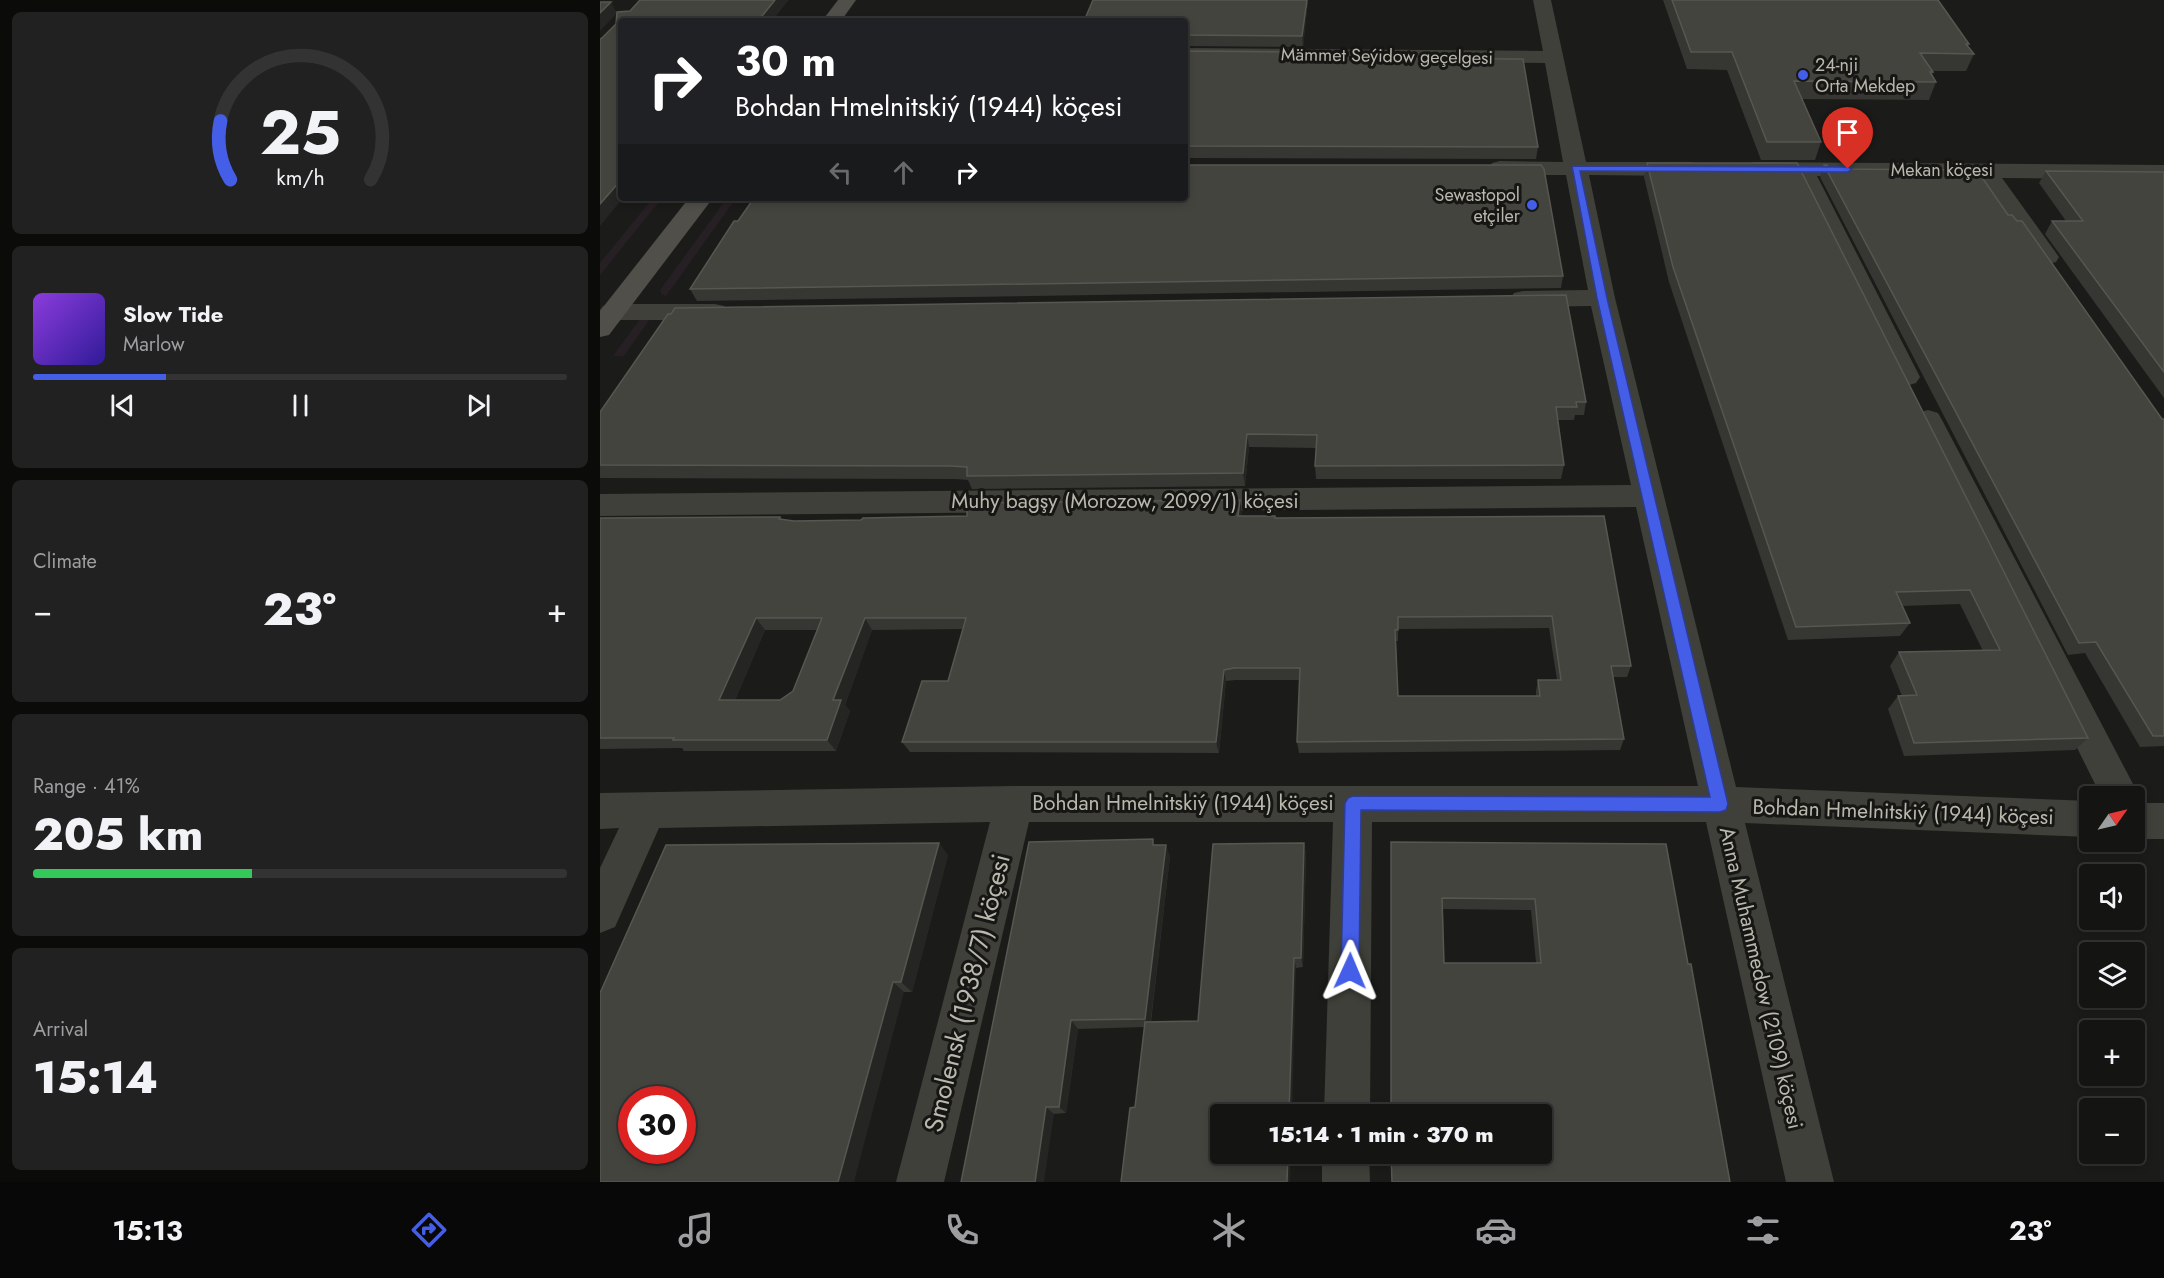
<!DOCTYPE html>
<meta charset="utf-8">
<style>
body{margin:0;font-family:Jost,sans-serif;background:#212121;color:#f1f3f6;height:100vh;display:flex;flex-direction:column;font-size:22px;white-space:nowrap}
*{box-sizing:border-box;margin:0}
p{font-size:20px;color:#9d9ea0}
.icon{flex:none;width:33px;height:33px;fill:none;stroke:currentColor;stroke-width:2;stroke-linecap:round;stroke-linejoin:round}
.map{position:relative;flex:1;overflow:hidden}
.side{display:flex;flex-direction:column;gap:12px;padding:12px;background:#0b0b0a;width:600px}
.side>*{flex:none}
.top-card{position:absolute;left:18px;top:18px;width:570px;height:183px;border-radius:6px;box-shadow:0 3px 9px #0003,0 0 0 2px #333;background:#202124;color:#fff;overflow:hidden}
.needle{width:39px;rotate:56deg}
.fabs{position:absolute;left:1479px;top:786px;display:grid;gap:12px}
.fabs a{display:grid;place-items:center;width:66px;height:66px;border-radius:6px;background:#141413;box-shadow:0 3px 9px #0003,0 0 0 2px #333;font-size:30px}
.speed{position:absolute;left:18px;top:1086px;display:flex;gap:12px;font-size:30px;font-weight:700;text-align:center}
.speed>*{display:grid;place-content:center;width:78px;height:78px;border-radius:50%;background:#141413;box-shadow:0 3px 9px #0003,0 0 0 2px #333;line-height:1}
.speed .limit{border:9px solid #d22;background:#fff;color:#111}
.pin{position:absolute;display:grid;place-items:center;width:51px;height:51px;color:#fff;margin:-62px -26px;border-radius:50% 50% 50% 0;rotate:-45deg;box-shadow:0 0 6px #0007}
.pin .icon{rotate:45deg}
.me{position:absolute;width:66px;margin:-33px;rotate:1deg;stroke-linejoin:round;filter:drop-shadow(0 0 4px #0008)}
.turn{display:flex;align-items:center;gap:21px;height:126px;padding:0 18px;font-size:27px}
.turn .icon{width:78px;height:78px;stroke-width:2.5}
.turn b{display:block;font-size:42px;line-height:51px}
.lanes{display:flex;align-items:center;height:57px;padding:0 18px;background:#0003;justify-content:center;gap:30px;direction:ltr}
.lanes .off{opacity:.35}
.big{font-size:45px;font-weight:800;line-height:1.1}
.side .card{flex:1;display:flex;flex-direction:column;justify-content:center;gap:9px;min-width:0;padding:0 21px;border-radius:9px;background:#212121}
.side .dial{align-items:center;gap:0}
.dial svg{height:156px;overflow:visible;fill:none;stroke:#333;stroke-width:7;stroke-linecap:round;text-anchor:middle}
.dial text{fill:#f1f3f6;stroke:none}
.song{display:flex;align-items:center;gap:18px}
.cover{width:72px;height:72px;border-radius:9px;background:linear-gradient(135deg,hsl(270 70% 55%),hsl(250 70% 35%))}
.played{height:6px;border-radius:3px;background:linear-gradient(90deg,#455ee8 25%,#333 25%)}
.keys{display:flex;justify-content:space-around;direction:ltr}
.heat{display:flex;justify-content:space-between;align-items:center;font-size:33px;direction:ltr}
.charge{height:9px;border-radius:4px;background:linear-gradient(90deg,#34c759 41%,#333 0)}
.trip{position:absolute;left:610px;top:1104px;width:342px;height:60px;border-radius:6px;background:#141413;box-shadow:0 3px 9px #0003,0 0 0 2px #333;font-weight:800;line-height:60px;text-align:center}
.menu{display:flex;height:96px;justify-content:space-around;align-items:center;background:#080808;color:#9d9ea0}
.menu .icon{width:42px;height:42px}
.menu .active{color:#455ee8}
.menu b{font-size:27px;color:#f1f3f6}
main{display:flex;flex:1;min-height:0}
.map>svg:first-child{display:block}
.green{fill:#261f24}
.lines{fill:none;stroke-linecap:round;stroke-linejoin:round}
.street{fill:#40403a;fill-rule:evenodd}
.secondary{fill:#504f49;fill-rule:evenodd}
.wall{fill:#363632;fill-rule:evenodd}
.shaded-wall{fill:#252523}
.building{fill:#44443f;stroke:#575650;stroke-width:1.5;fill-rule:evenodd}
.route{fill:#455ee8;stroke:#2d3d97;stroke-width:1.5}
.poi-dot{fill:#455ee8;stroke:#161614;stroke-width:2}
.labels{text-anchor:middle;stroke-width:6;stroke-linejoin:round;paint-order:stroke}
.far-street-label{font-size:18px;fill:#bab8ac;stroke:#161614}
.far-poi-label{font-size:18px;fill:#bab8ac;stroke:#161614;text-anchor:start}
.street-label{font-size:21px;fill:#bab8ac;stroke:#161614}
.near-street-label{font-size:26px;fill:#bab8ac;stroke:#161614}
</style>
<main>
<section class="side">
<div class="card dial"><svg viewBox="0 0 100 80">
<path d="M14 69A42 42 0 1 1 86 69"/>
<path d="M14 69A42 42 0 0 1 9 39" stroke="#455ee8"/>
<text x="50" y="56" font-size="32" font-weight="700">25</text>
<text x="50" y="72" font-size="11">km/h</text>
</svg></div>
<div class="card">
<div class="song"><i class="cover"></i><div><b>Slow Tide</b><p>Marlow</p></div></div>
<div class="played"></div>
<div class="keys"><svg class="icon" aria-label="previous" viewBox="0 0 24 24"><path d="M18 5L8 12l10 7zM5 5v14"/></svg><svg class="icon" aria-label="pause" viewBox="0 0 24 24"><path d="M8 5v14M16 5v14"/></svg><svg class="icon" aria-label="next" viewBox="0 0 24 24"><path d="M6 5l10 7-10 7zM19 5v14"/></svg></div>
</div>
<div class="card"><p>Climate</p>
<div class="heat"><a>−</a><b class="big">23°</b><a>+</a></div>
</div>
<div class="card"><p>Range · 41%</p><b class="big">205 km</b><div class="charge"></div></div>
<div class="card"><p>Arrival</p><b class="big">15:14</b></div>
</section>
<div class="map">
<svg width="1564" height="1182" viewBox="0 0 1564 1182">
<rect width="100%" height="100%" fill="#1b1b19"/>
<g class="green">
<path d="M 53,198 L 62,198 L 0,275 L 0,263 Z"/>
<path d="M 127,198 L 136,198 L 66,296 L 61,294 L 60,290 Z"/>
<path d="M 40,319 L 50,319 L 24,356 L 13,356 Z"/>
</g>
<g class="lines">
<g class="street">
<path d="M 933,0 L 951,0 L 986,162 L 1091,162 L 1099,164 L 1102,169 L 1099,174 L 1091,176 L 989,175 L 1015,298 L 1136,787 L 1490,801 L 1490,837 L 1145,823 L 1234,1182 L 1186,1182 L 1106,822 L 772,822 L 770,1114 L 724,1114 L 733,822 L 429,822 L 344,1182 L 296,1182 L 390,822 L 59,828 L 15,927 L 0,933 L 0,868 L 19,828 L 0,829 L 0,793 L 414,786 L 1098,786 L 1036,507 L 0,516 L 0,494 L 1031,485 L 991,306 L 923,307 L 914,305 L 910,299 L 914,293 L 923,291 L 988,290 L 966,175 L 900,175 L 892,173 L 889,168 L 892,163 L 900,161 L 963,162 L 945,63 L 585,60 L 585,48 L 943,51 Z"/>
<path d="M 1155,162 L 1564,165 L 1564,179 L 1402,178 L 1459,257 L 1456,262 L 1447,264 L 1438,262 L 1380,177 L 1217,176 L 1320,377 L 1316,383 L 1306,386 L 1296,383 L 1292,377 L 1194,176 L 1147,174 L 1144,169 L 1147,164 Z"/>
<path d="M 12,304 L 115,304 L 124,306 L 128,312 L 124,318 L 115,320 L 12,320 L 3,318 L 0,310 L 3,306 Z"/>
<path d="M 1328,410 L 1338,413 L 1342,420 L 1533,784 L 1539,796 L 1536,803 L 1564,803 L 1564,839 L 1534,839 L 1534,796 L 1501,796 L 1314,420 L 1318,413 Z"/>
<path d="M 722,1154 L 769,1154 L 770,1182 L 722,1182 Z"/>
</g>
<g class="secondary">
<path d="M 238,0 L 256,0 L 241,21 L 222,21 Z"/>
<path d="M 89,198 L 113,198 L 9,335 L 0,337 L 0,311 Z"/>
</g>
</g>
<g class="wall">
<path d="M 708,0 L 703,47 L 585,46 L 585,21 Z"/>
<path d="M 1063,0 L 1338,0 L 1369,44 L 1368,46 L 1374,54 L 1366,71 L 1332,71 L 1333,72 L 1332,75 L 1336,82 L 1329,100 L 1202,99 L 1221,142 L 1215,160 L 1161,160 L 1127,70 L 1087,69 Z"/>
<path d="M 585,51 L 701,58 L 938,147 L 936,159 L 585,158 Z"/>
<path d="M 1047,163 L 1488,738 L 1475,750 L 1304,756 L 1288,709 L 1298,696 L 1302,696 L 1290,666 L 1299,652 L 1383,651 L 1360,604 L 1302,606 L 1310,623 L 1300,636 L 1188,640 L 1069,282 L 1044,177 Z"/>
<path d="M 1224,165 L 1229,169 L 1408,215 L 1562,419 L 1564,419 L 1564,746 L 1540,747 L 1485,653 L 1468,655 L 1220,177 Z"/>
<path d="M 1446,171 L 1564,172 L 1564,398 L 1445,234 L 1452,221 L 1466,221 L 1439,183 Z"/>
<path d="M 138,221 L 963,276 L 961,288 L 97,301 L 90,289 Z"/>
<path d="M 986,402 L 984,415 L 975,415 L 974,420 L 957,420 L 964,465 L 961,479 L 716,479 L 715,466 L 716,448 L 649,447 L 645,486 L 372,489 L 368,480 L 356,479 L 0,478 L 0,412 Z"/>
<path d="M 640,500 L 641,516 L 676,518 L 1004,516 L 1031,666 L 1027,677 L 1013,677 L 1024,739 L 1020,750 L 699,753 L 697,742 L 700,680 L 636,680 L 626,681 L 619,753 L 310,752 L 302,742 L 348,681 L 363,629 L 272,630 L 245,705 L 250,711 L 236,751 L 84,751 L 82,748 L 0,749 L 0,518 L 180,517 L 182,519 L 194,521 L 261,520 L 367,516 ZM 949,628 L 957,680 L 938,680 L 936,691 L 936,696 L 798,696 L 796,641 L 798,641 L 798,629 ZM 165,630 L 218,630 L 193,691 L 180,700 L 135,700 Z"/>
<path d="M 791,842 L 1066,844 L 1088,964 L 791,1114 ZM 843,909 L 931,910 L 936,963 L 844,963 Z"/>
<path d="M 704,843 L 706,854 L 703,967 L 696,968 L 535,1107 L 545,1027 L 478,1029 L 466,1113 L 454,1114 L 361,1182 L 556,845 L 570,856 L 551,1022 L 598,1021 Z"/>
<path d="M 348,855 L 312,992 L 304,992 L 0,1182 Z"/>
</g>
<g class="shaded-wall">
<path d="M 175,0 L 189,0 L 172,21 L 158,21 Z"/>
<path d="M 707,0 L 708,0 L 703,47 L 702,36 Z"/>
<path d="M 11,2 L 17,13 L 0,31 L 0,13 Z"/>
<path d="M 21,180 L 21,198 L 23,198 L 0,226 L 0,204 Z"/>
<path d="M 647,434 L 649,447 L 645,486 L 643,473 Z"/>
<path d="M 640,500 L 642,513 L 640,528 L 638,516 Z"/>
<path d="M 156,618 L 165,630 L 130,711 L 119,700 Z"/>
<path d="M 265,618 L 272,630 L 245,705 L 250,711 L 236,751 L 227,740 L 233,700 Z"/>
<path d="M 624,670 L 626,681 L 619,753 L 616,742 Z"/>
<path d="M 339,843 L 348,855 L 312,992 L 301,982 Z"/>
<path d="M 704,843 L 706,854 L 703,967 L 701,958 Z"/>
<path d="M 566,845 L 570,856 L 550,1027 L 545,1019 Z"/>
<path d="M 694,958 L 696,968 L 692,1114 L 689,1114 Z"/>
<path d="M 293,982 L 304,992 L 254,1182 L 238,1182 Z"/>
<path d="M 471,1020 L 478,1029 L 466,1113 L 459,1107 Z"/>
<path d="M 446,1107 L 454,1114 L 444,1182 L 435,1182 Z"/>
<path d="M 688,1154 L 691,1154 L 690,1182 L 687,1182 Z"/>
</g>
<g class="building">
<path d="M 40,0 L 175,0 L 158,21 L 21,21 L 21,180 L 0,204 L 0,39 L 2,38 L 16,24 L 17,12 L 30,11 Z"/>
<path d="M 493,0 L 707,0 L 702,36 L 585,35 L 585,21 L 484,21 Z"/>
<path d="M 1072,0 L 1338,0 L 1369,44 L 1366,44 L 1374,54 L 1320,53 L 1333,72 L 1330,72 L 1336,82 L 1194,81 L 1221,142 L 1167,142 L 1132,52 L 1091,52 Z"/>
<path d="M 0,2 L 11,2 L 0,13 Z"/>
<path d="M 585,51 L 700,52 L 700,58 L 923,59 L 938,147 L 585,146 Z"/>
<path d="M 1047,163 L 1197,163 L 1488,738 L 1314,743 L 1298,696 L 1317,695 L 1299,652 L 1400,650 L 1370,590 L 1296,592 L 1310,623 L 1196,627 L 1073,267 Z"/>
<path d="M 585,165 L 941,165 L 944,169 L 963,276 L 90,289 L 134,221 L 138,221 L 154,198 L 585,198 Z"/>
<path d="M 1224,165 L 1227,165 L 1229,169 L 1377,170 L 1408,215 L 1412,215 L 1417,221 L 1422,221 L 1562,419 L 1564,419 L 1564,736 L 1553,736 L 1496,642 L 1479,643 Z"/>
<path d="M 1446,171 L 1564,172 L 1564,372 L 1452,221 L 1483,221 Z"/>
<path d="M 966,295 L 986,402 L 976,402 L 977,407 L 956,407 L 964,465 L 715,466 L 717,435 L 647,434 L 643,473 L 367,476 L 367,467 L 350,466 L 0,465 L 0,412 L 68,314 L 71,314 L 75,308 Z"/>
<path d="M 640,500 L 638,516 L 675,516 L 675,518 L 1004,516 L 1031,666 L 1011,666 L 1024,739 L 697,742 L 700,668 L 634,668 L 624,670 L 616,742 L 302,742 L 322,681 L 348,681 L 366,618 L 265,618 L 233,700 L 241,700 L 227,740 L 73,740 L 74,738 L 0,738 L 0,518 L 180,517 L 179,519 L 194,521 L 261,520 L 263,518 L 367,516 L 367,503 ZM 952,616 L 961,680 L 938,680 L 940,696 L 798,696 L 795,630 L 798,630 L 798,617 ZM 156,618 L 222,618 L 193,691 L 180,700 L 119,700 Z"/>
<path d="M 553,839 L 553,845 L 566,845 L 545,1019 L 471,1020 L 459,1107 L 446,1107 L 435,1182 L 361,1182 L 429,842 Z"/>
<path d="M 791,842 L 1066,844 L 1088,964 L 1091,964 L 1130,1182 L 792,1182 L 791,1154 L 942,1154 L 942,1114 L 791,1114 ZM 842,898 L 935,899 L 941,963 L 844,963 Z"/>
<path d="M 339,843 L 301,982 L 293,982 L 238,1182 L 0,1182 L 0,993 L 66,845 ZM 32,1100 L 82,1100 L 82,1150 L 32,1150 Z"/>
<path d="M 704,843 L 701,958 L 694,958 L 689,1114 L 621,1114 L 621,1154 L 688,1154 L 687,1182 L 521,1182 L 530,1108 L 535,1107 L 545,1022 L 598,1021 L 613,844 Z"/>
</g>
<path class="route" d="M 972,166 L 1248,167 L 1252,169 L 1248,172 L 980,171 L 1007,298 L 1128,804 L 1126,810 L 1120,812 L 761,810 L 759,971 L 756,977 L 750,979 L 744,977 L 741,971 L 745,803 L 748,798 L 753,796 L 1110,797 L 997,298 Z"/>
<g class="poi-dot">
<circle cx="1203" cy="75" r="6"/>
<circle cx="932" cy="205" r="6"/>
</g>
<g class="labels">
<g class="far-street-label">
<text transform="translate(787 56) rotate(1)" y="6">Mämmet Seýidow geçelgesi</text>
<text x="1342" y="176">Mekan köçesi</text>
</g>
<g class="far-poi-label">
<text x="1215" y="71">24-nji<tspan x="1215" dy="21">Orta Mekdep</tspan></text>
<text x="920" y="201" text-anchor="end">Sewastopol<tspan x="920" dy="21">etçiler</tspan></text>
</g>
<g class="street-label">
<text x="525" y="508">Muhy bagşy (Morozow, 2099/1) köçesi</text>
<text x="583" y="810">Bohdan Hmelnitskiý (1944) köçesi</text>
<text transform="translate(1303 812) rotate(2)" y="7">Bohdan Hmelnitskiý (1944) köçesi</text>
<text transform="translate(1161 978) rotate(77)" y="7">Anna Muhammedow (2109) köçesi</text>
</g>
<g class="near-street-label">
<text transform="translate(367 993) rotate(-76)" y="9">Smolensk (1938/7) köçesi</text>
</g>
</g>
</svg>
<div class="fabs">
<a><svg class="needle" viewBox="-14 -14 28 28"><path d="M0-13l5 13h-10z" fill="#e53935"/><path d="M0 13l5-13h-10z" fill="#9d9ea0"/></svg></a>
<a><svg class="icon" aria-label="sound" viewBox="0 0 24 24"><path d="M4 9h4l5-4v14l-5-4H4zM17 9q2 3 0 6"/></svg></a>
<a><svg class="icon" aria-label="layers" viewBox="0 0 24 24"><path d="M12 4l9 5-9 5-9-5zM3 14l9 5 9-5"/></svg></a>
<a>+</a>
<a>−</a>
</div>
<div class="speed"><div class="limit">30</div></div>
<div class="pin" style="left:1248px;top:169px;background:#d93025"><svg class="icon" aria-label="arrive" viewBox="0 0 24 24"><path d="M6 21V4h12l-3 4 3 4H6"/></svg></div>
<svg class="me" style="left:750px;top:971px" viewBox="-20 -20 40 40"><path d="M0-17L14 15 0 8-14 15z" fill="#455ee8" stroke="#fff" stroke-width="4"/></svg>
<div class="trip">15:14 · 1 min · 370 m</div>
<div class="top-card">
<div class="turn"><svg class="icon" aria-label="right" viewBox="0 0 24 24"><path d="M7 20v-9h11M14 6l5 5-5 5"/></svg><div><b>30 m</b>Bohdan Hmelnitskiý (1944) köçesi</div></div>
<div class="lanes"><svg class="icon off" aria-label="left" viewBox="0 0 24 24"><path d="M17 20v-9H6M10 6l-5 5 5 5"/></svg><svg class="icon off" aria-label="ahead" viewBox="0 0 24 24"><path d="M12 20V5M6 11l6-6 6 6"/></svg><svg class="icon" aria-label="right" viewBox="0 0 24 24"><path d="M7 20v-9h11M14 6l5 5-5 5"/></svg></div>
</div>
</div>
</main>
<nav class="menu">
<b>15:13</b>
<svg class="icon active" aria-label="directions" viewBox="0 0 24 24"><path d="M12 3l9 9-9 9-9-9zM9 14v-3h6M13 9l2 2-2 2"/></svg>
<svg class="icon" aria-label="music" viewBox="0 0 24 24"><path d="M9 18V5l10-2v13"/><circle cx="6" cy="18" r="3"/><circle cx="16" cy="16" r="3"/></svg>
<svg class="icon" aria-label="phone" viewBox="0 0 24 24"><path d="M5 4h4l2 5-3 2q2 4 5 5l2-3 5 2v4C11 20 4 13 5 4z"/></svg>
<svg class="icon" aria-label="climate" viewBox="0 0 24 24"><path d="M12 3v18M4 7l16 10M4 17L20 7"/></svg>
<svg class="icon" aria-label="car" viewBox="0 0 24 24"><path d="M5 17H2v-5l4-1 3-4h7l3 4 3 1v5h-3M9 17h6M6 11h13"/><circle cx="7" cy="17" r="2"/><circle cx="17" cy="17" r="2"/></svg>
<svg class="icon" aria-label="filters" viewBox="0 0 24 24"><path d="M4 7h16M4 17h16"/><circle cx="9" cy="7" r="2"/><circle cx="15" cy="17" r="2"/></svg>
<b>23°</b>
</nav>
